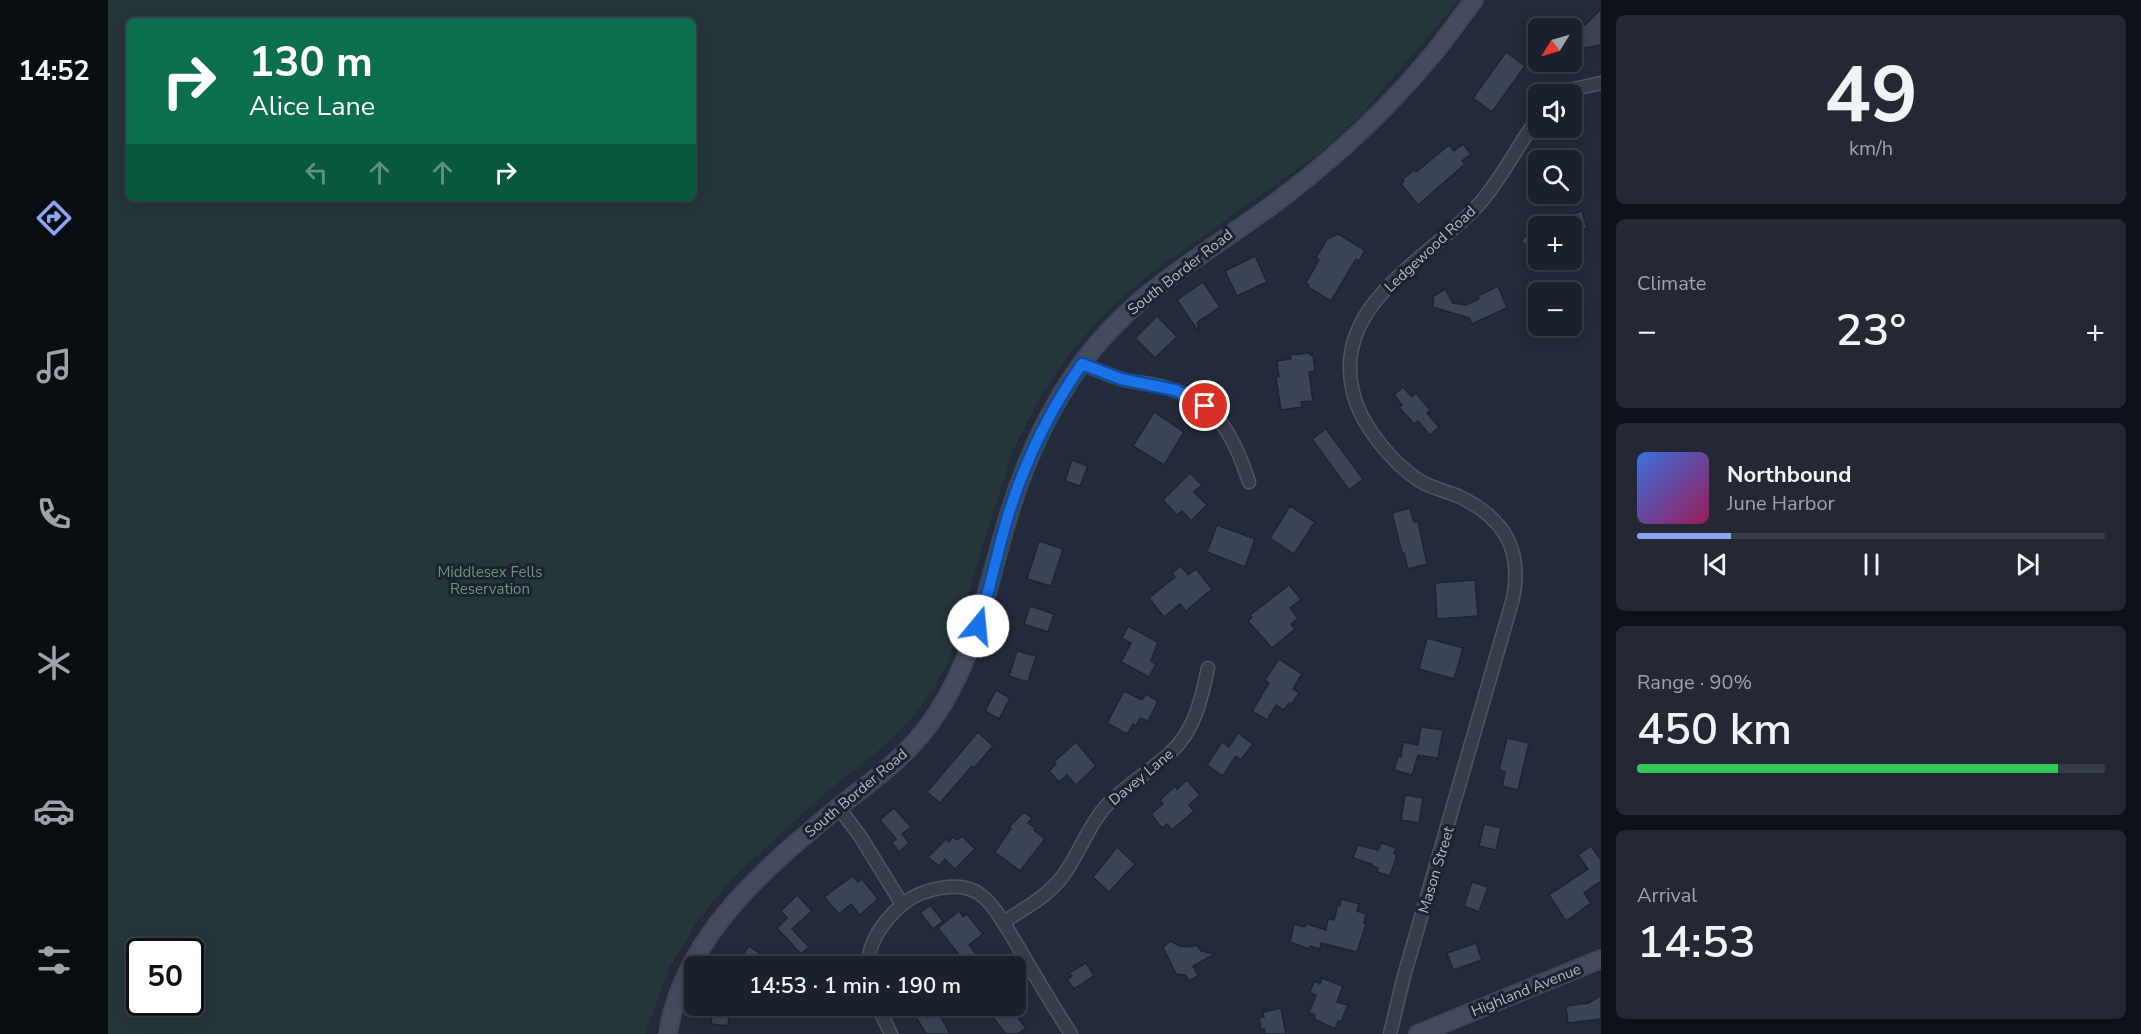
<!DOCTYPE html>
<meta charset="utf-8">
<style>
body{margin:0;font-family:"Nunito Sans",sans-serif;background:#232834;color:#f1f3f6;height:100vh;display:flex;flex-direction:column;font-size:22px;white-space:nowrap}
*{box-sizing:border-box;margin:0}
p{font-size:20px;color:#9fa3a9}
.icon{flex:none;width:33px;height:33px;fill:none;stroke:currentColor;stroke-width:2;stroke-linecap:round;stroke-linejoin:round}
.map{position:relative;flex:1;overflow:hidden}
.details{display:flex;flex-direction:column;gap:15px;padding:15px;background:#0e1218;width:540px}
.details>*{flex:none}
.guide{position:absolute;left:18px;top:18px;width:570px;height:183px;border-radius:9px;box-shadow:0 3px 15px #0003,0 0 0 2px #383e48;background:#0b6e4f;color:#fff;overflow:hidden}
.needle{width:39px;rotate:233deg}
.fabs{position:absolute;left:1420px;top:18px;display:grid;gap:12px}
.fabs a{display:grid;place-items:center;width:54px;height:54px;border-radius:9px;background:#1a202c;box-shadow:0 3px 15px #0003,0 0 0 2px #383e48;font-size:30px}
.speed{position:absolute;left:18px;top:938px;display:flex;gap:12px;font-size:30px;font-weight:700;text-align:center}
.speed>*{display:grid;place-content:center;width:78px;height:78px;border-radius:50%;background:#1a202c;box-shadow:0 3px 15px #0003,0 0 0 2px #383e48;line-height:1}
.speed .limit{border:3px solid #111;border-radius:9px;background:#fff;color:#111}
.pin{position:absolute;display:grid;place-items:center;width:51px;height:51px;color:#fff;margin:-26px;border:3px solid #fff;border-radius:50%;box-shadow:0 2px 6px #0007}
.me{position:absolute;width:66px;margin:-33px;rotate:17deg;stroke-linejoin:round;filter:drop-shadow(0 0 4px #0008)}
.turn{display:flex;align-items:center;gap:21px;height:126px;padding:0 24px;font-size:27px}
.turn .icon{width:78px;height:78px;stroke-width:2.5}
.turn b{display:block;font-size:42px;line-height:51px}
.lanes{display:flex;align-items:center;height:57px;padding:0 24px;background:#0003;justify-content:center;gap:30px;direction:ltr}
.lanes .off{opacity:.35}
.big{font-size:45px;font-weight:600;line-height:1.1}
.details .widget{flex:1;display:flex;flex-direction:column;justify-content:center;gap:9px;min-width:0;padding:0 21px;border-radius:9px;background:#232834}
.details .dial{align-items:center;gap:0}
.dial b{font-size:78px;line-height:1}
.song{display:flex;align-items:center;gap:18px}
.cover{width:72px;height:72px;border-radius:9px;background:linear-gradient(135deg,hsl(220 70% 55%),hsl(330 70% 35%))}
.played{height:6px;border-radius:3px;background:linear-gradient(90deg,#8aa6f4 20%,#383e48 20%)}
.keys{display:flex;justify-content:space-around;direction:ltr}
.heat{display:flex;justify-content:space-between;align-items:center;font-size:33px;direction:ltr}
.charge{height:9px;border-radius:4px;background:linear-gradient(90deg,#34c759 90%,#383e48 0)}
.trip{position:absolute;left:576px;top:956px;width:342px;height:60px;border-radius:9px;background:#1a202c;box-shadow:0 3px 15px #0003,0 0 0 2px #383e48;font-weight:600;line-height:60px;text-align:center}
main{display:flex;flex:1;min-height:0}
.menu{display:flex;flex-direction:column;width:108px;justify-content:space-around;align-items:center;background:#0a0d12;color:#9fa3a9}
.menu .icon{width:42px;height:42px}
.menu .on{color:#8aa6f4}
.menu b{font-size:27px;color:#f1f3f6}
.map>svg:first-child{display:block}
.green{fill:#25363b;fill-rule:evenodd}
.building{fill:#3c4557;stroke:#1e2431;stroke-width:1.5}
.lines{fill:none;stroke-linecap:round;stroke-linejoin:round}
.minor-casing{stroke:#4f5563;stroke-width:15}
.secondary-casing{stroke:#404654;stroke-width:20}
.minor{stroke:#373d4b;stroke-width:12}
.secondary{stroke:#454b5e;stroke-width:16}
.route-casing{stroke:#114b97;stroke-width:15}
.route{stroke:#1a73e8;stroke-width:10}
.labels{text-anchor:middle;stroke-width:6;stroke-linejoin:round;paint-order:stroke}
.street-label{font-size:15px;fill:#b2b8c6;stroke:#1c222f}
.park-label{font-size:15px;fill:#6a9779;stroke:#1c222f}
</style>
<main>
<nav class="menu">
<b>14:52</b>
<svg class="icon on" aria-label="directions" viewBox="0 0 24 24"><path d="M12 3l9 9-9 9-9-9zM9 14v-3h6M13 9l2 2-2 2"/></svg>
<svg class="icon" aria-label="music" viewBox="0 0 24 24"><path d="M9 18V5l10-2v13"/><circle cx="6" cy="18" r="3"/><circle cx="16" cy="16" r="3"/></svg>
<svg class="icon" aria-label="phone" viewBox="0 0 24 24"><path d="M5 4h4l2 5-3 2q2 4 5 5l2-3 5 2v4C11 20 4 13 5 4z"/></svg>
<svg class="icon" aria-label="climate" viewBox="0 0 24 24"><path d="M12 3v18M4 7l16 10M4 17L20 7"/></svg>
<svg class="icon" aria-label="car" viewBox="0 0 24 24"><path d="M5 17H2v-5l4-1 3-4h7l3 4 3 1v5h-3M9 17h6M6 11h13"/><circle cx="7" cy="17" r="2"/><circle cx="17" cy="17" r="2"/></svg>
<svg class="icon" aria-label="filters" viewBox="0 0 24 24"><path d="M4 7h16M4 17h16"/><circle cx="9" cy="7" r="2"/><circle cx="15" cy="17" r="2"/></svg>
</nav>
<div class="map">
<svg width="1493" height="1034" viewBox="0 0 1493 1034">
<rect width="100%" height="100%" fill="#232a3a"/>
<path class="green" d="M 0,0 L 1351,0 L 1253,115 L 1216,150 L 1046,271 L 1007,303 L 963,351 L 935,392 L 906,448 L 879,531 L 841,660 L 826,688 L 802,720 L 781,742 L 717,793 L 622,881 L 590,920 L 561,968 L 537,1034 L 0,1034 ZM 21,21 L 585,21 L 585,198 L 21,198 ZM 32,951 L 82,951 L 82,1002 L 32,1002 Z"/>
<g class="building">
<path d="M 1493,9 L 1493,45 L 1465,50 L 1464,27 L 1477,25 Z"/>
<path d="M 1398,52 L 1417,66 L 1384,112 L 1365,98 Z"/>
<path d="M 1355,144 L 1363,154 L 1354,161 L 1357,164 L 1310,205 L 1293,184 L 1296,181 L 1294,180 L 1306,170 L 1308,172 L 1341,145 L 1346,151 Z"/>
<path d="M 1474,211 L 1479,228 L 1464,232 L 1464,226 L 1431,226 L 1431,223 Z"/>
<path d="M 1424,230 L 1431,237 L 1431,246 L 1421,249 L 1413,241 Z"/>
<path d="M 1230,234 L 1257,250 L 1251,261 L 1248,259 L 1223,301 L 1200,287 L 1201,285 L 1198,283 L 1211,260 L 1208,258 L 1219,239 Z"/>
<path d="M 1147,256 L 1159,282 L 1129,296 L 1117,271 Z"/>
<path d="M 1095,282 L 1112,307 L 1090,322 L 1090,331 L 1069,300 Z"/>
<path d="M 1390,286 L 1399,308 L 1364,324 L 1361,318 L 1324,307 L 1326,300 L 1324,297 L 1337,289 L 1345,303 L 1358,305 L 1371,299 L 1370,296 Z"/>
<path d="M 1049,316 L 1069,337 L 1047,358 L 1027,338 Z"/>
<path d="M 1202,353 L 1202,355 L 1205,355 L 1207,371 L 1201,372 L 1205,401 L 1193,402 L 1194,407 L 1173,410 L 1168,377 L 1171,377 L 1169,361 L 1183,359 L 1182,355 Z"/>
<path d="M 1295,387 L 1304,397 L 1308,393 L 1322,410 L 1319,413 L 1331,427 L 1322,435 L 1310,421 L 1306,424 L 1291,407 L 1294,405 L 1286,395 Z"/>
<path d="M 1046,412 L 1076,432 L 1056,465 L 1025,446 Z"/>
<path d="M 1218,429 L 1255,479 L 1241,490 L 1204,439 Z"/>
<path d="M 964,460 L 980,466 L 972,486 L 957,481 Z"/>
<path d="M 1082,473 L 1094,485 L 1086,492 L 1099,505 L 1083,521 L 1074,511 L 1069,515 L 1055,500 Z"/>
<path d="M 1182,506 L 1207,522 L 1186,554 L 1162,538 Z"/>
<path d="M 1302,508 L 1306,522 L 1310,521 L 1319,564 L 1300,569 L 1296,553 L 1294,553 L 1284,513 Z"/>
<path d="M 1109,525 L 1147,539 L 1137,567 L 1099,552 Z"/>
<path d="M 931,541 L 955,549 L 943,586 L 919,579 Z"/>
<path d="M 1073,566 L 1080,575 L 1088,569 L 1104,589 L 1078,611 L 1072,604 L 1056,617 L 1041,598 L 1067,577 L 1064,573 Z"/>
<path d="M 1367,580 L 1370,616 L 1329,619 L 1327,583 Z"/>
<path d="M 1181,585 L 1193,599 L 1182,608 L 1190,618 L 1183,624 L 1187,629 L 1164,648 L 1140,621 L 1144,617 L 1142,615 Z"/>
<path d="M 922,606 L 946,614 L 940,632 L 916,624 Z"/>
<path d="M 1020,626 L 1050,642 L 1043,661 L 1048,664 L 1041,677 L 1013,662 L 1023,643 L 1014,638 Z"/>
<path d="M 1319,638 L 1355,648 L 1346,679 L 1311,669 Z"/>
<path d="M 909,651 L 928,656 L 920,682 L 901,676 Z"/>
<path d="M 1171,659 L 1194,674 L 1185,689 L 1191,693 L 1183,705 L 1181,703 L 1176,710 L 1168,705 L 1159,720 L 1144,711 L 1161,683 L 1157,680 Z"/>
<path d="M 888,690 L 902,698 L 891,719 L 877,711 Z"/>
<path d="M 1016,691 L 1034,700 L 1038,694 L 1050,701 L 1040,721 L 1032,718 L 1028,726 L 1025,724 L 1019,734 L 999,723 Z"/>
<path d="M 1313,727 L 1335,730 L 1330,758 L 1310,755 L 1304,775 L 1286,770 L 1290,756 L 1293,757 L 1295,742 L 1310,745 Z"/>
<path d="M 870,732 L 885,746 L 866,768 L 864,766 L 832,803 L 819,792 Z"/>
<path d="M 1130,733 L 1145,744 L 1133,760 L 1128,756 L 1115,776 L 1099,765 L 1114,742 L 1121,747 Z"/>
<path d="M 1399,738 L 1421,743 L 1410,790 L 1394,786 L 1397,772 L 1391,770 Z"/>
<path d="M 968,742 L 988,766 L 968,785 L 959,775 L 951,782 L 941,771 L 948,764 L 946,762 Z"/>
<path d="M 1079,780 L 1092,795 L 1081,805 L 1086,811 L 1064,830 L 1059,824 L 1054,828 L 1043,814 L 1055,804 L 1052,800 L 1067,786 L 1069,789 Z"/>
<path d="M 1297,795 L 1315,798 L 1311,823 L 1293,820 Z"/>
<path d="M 786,808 L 803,827 L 794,834 L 801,843 L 791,852 L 784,843 L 788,839 L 772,820 Z"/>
<path d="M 916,812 L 924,818 L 920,823 L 927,828 L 926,830 L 937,839 L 912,871 L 887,852 L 903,828 L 901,827 Z"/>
<path d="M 1376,824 L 1393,828 L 1388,850 L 1371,846 Z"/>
<path d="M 854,836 L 867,849 L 847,869 L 837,859 L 831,866 L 820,857 L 838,839 L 841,842 L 845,837 L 849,840 Z"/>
<path d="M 1273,843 L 1288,848 L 1286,854 L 1289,855 L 1282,876 L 1269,872 L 1270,868 L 1264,866 L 1264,864 L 1245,858 L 1250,845 L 1269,850 L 1271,849 Z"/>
<path d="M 1483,846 L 1493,860 L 1493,881 L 1476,893 L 1483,903 L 1458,921 L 1441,895 L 1480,869 L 1470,855 Z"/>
<path d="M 1009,847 L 1027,864 L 1001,892 L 985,877 Z"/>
<path d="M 745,876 L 750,882 L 754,879 L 770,899 L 752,915 L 743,904 L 731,914 L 716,897 Z"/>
<path d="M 1364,882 L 1380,887 L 1371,912 L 1356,906 Z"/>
<path d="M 689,895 L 704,911 L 684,929 L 701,947 L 693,954 L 669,928 L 679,918 L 673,911 Z"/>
<path d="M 1233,899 L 1251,904 L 1249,911 L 1258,914 L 1256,923 L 1258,924 L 1249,952 L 1213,943 L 1212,949 L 1202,946 L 1201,949 L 1182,942 L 1186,924 L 1196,927 L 1199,924 L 1218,930 L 1220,919 L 1226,920 L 1230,905 L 1232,906 Z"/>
<path d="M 822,905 L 835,921 L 825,929 L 812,913 Z"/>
<path d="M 851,911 L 855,917 L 859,914 L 875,934 L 861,945 L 877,966 L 860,966 L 830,928 Z"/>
<path d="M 1063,941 L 1071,946 L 1083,947 L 1089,945 L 1093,951 L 1107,954 L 1085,966 L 1090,976 L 1081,981 L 1077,975 L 1068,974 L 1055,947 Z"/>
<path d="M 1368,943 L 1374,960 L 1345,970 L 1339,953 Z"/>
<path d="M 641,946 L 654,955 L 646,966 L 627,966 Z"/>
<path d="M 978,963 L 986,976 L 966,989 L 959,979 L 964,976 L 961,973 Z"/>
<path d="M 1214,978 L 1235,986 L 1229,1002 L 1240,1005 L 1233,1022 L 1230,1021 L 1227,1029 L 1206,1019 L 1207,1015 L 1201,1013 L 1208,995 L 1202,992 L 1206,981 L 1212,984 Z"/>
<path d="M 1493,995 L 1493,1019 L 1460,1023 L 1458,1006 L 1481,1003 Z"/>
<path d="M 605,1005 L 622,1005 L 620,1026 L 603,1024 Z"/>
<path d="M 819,1005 L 827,1005 L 842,1034 L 818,1034 L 807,1015 Z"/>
<path d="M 895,1005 L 900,1005 L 918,1028 L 910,1034 L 898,1034 L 883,1015 Z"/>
<path d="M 1173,1008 L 1178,1034 L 1157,1034 L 1156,1029 L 1153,1029 L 1151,1018 L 1156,1017 L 1155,1012 Z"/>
</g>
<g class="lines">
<g class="minor-casing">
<g id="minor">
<path d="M 1455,94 L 1465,89 L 1493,83"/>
<path d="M 974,364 C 987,369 1000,375 1013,379 C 1028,383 1044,383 1059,388 C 1109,402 1126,436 1141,482"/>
<path d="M 731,808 L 752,836 L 794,904"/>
<path d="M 895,922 C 918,908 944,894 959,870 C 972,850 981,826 997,807 C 1016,786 1040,773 1061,754 C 1087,731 1093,700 1100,668"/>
<path d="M 760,966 C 760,941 777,919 795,904 C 813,889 853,879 873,895 C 888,907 898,927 908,943 C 926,974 944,1004 963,1034"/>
<path d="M 769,1005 L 783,1034"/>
<path d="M 1282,1034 L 1296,976 L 1404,602 C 1416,551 1397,518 1350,496 C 1337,491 1324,488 1312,481 C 1284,463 1252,424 1245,392 C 1223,303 1323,258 1372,203 C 1395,177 1410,144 1431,117"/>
</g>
</g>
<g class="secondary-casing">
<g id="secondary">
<path d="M 560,1034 C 575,936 659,866 731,807 C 761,783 793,761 817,730 C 866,667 877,593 900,518 C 916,464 939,412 972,366 C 1028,288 1105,251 1179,194 C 1232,153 1283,105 1325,54 C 1340,36 1352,18 1366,0"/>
<path d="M 1310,1034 L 1493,959"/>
</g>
</g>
<use href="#minor" class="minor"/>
<use href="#secondary" class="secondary"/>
</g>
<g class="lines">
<g class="route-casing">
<path id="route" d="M 870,626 C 882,590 889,552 900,516 C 917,461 941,411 974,364 L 1013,379 L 1067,390 L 1097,406"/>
</g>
<use href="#route" class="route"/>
</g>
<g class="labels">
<g class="street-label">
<text transform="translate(1322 249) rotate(-43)" y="5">Ledgewood Road</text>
<text transform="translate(1072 272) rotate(-38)" y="5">South Border Road</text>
<text transform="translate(1033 777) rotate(-40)" y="5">Davey Lane</text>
<text transform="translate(748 793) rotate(-40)" y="5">South Border Road</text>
<text transform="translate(1328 870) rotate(-73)" y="5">Mason Street</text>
<text transform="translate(1418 990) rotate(-22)" y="5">Highland Avenue</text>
</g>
<g class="park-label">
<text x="382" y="577">Middlesex Fells<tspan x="382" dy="17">Reservation</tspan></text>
</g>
</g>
</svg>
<div class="fabs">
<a><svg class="needle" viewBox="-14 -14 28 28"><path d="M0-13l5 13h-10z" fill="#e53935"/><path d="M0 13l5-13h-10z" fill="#9fa3a9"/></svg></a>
<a><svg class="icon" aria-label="sound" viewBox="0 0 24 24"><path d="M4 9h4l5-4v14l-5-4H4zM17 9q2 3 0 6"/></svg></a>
<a><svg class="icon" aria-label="search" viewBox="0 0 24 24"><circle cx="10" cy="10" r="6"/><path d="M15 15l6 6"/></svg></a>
<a>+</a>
<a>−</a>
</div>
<div class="speed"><div class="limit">50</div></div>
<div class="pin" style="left:1097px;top:406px;background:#d93025"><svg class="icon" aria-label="arrive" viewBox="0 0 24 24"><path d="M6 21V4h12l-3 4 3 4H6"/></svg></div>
<svg class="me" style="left:870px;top:626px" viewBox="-20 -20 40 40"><circle r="19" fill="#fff"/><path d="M0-13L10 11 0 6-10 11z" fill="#1a73e8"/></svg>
<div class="trip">14:53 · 1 min · 190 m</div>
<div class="guide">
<div class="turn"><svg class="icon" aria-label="right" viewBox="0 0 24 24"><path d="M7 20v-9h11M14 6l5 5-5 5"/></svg><div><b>130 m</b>Alice Lane</div></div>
<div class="lanes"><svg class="icon off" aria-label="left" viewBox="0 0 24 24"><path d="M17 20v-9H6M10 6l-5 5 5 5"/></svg><svg class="icon off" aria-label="ahead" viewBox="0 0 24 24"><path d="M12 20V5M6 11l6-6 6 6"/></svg><svg class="icon off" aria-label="ahead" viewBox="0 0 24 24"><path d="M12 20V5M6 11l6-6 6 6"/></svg><svg class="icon" aria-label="right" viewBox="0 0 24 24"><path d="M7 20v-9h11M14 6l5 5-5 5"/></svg></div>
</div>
</div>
<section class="details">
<div class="widget dial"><b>49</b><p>km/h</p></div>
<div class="widget"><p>Climate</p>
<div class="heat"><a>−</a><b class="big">23°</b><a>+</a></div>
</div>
<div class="widget">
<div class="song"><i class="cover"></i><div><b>Northbound</b><p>June Harbor</p></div></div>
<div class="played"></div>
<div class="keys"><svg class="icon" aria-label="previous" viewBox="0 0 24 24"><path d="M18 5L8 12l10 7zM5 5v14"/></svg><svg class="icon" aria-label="pause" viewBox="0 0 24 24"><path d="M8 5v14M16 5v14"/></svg><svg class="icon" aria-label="next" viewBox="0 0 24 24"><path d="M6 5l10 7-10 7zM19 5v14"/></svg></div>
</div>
<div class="widget"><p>Range · 90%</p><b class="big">450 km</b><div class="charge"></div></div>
<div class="widget"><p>Arrival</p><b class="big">14:53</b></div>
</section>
</main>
